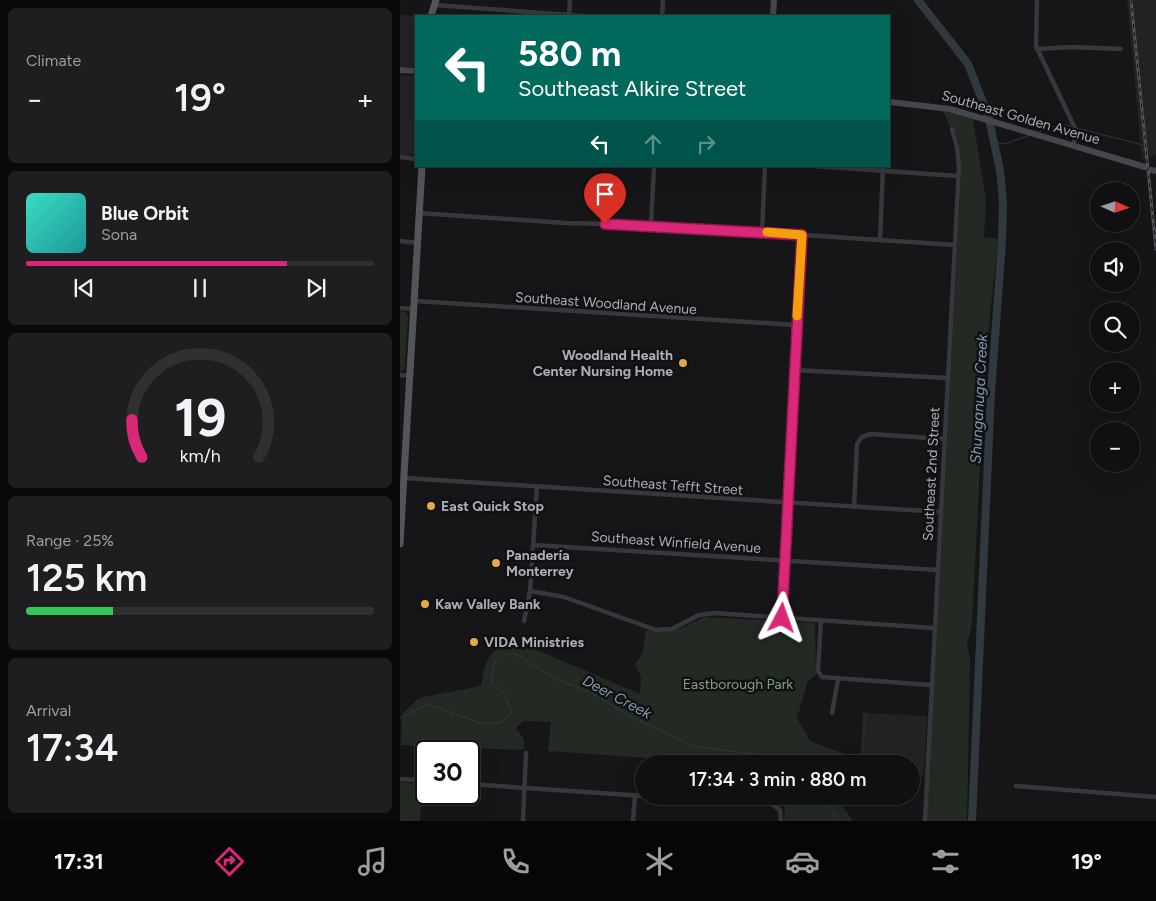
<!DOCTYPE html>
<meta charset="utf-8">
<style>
body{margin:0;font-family:Figtree,sans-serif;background:#1e1e20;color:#f1f3f6;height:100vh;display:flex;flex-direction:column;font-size:19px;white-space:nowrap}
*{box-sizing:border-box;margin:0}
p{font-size:16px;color:#9c9d9f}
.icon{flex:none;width:28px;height:28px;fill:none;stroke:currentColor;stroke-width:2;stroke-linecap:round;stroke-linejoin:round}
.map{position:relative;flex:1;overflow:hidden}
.sheet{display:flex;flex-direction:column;gap:8px;padding:8px;background:#09090a;width:400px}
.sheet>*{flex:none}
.top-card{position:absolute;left:15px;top:15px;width:475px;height:152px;border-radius:0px;box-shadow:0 5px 20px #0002,0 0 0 1px #303032;background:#00695c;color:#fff;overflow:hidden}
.needle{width:32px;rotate:93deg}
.fabs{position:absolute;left:690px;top:182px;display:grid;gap:10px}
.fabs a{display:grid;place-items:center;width:50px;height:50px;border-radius:50%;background:#101012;box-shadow:0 5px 20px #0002,0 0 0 1px #303032;font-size:25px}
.speed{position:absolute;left:15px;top:740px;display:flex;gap:10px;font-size:25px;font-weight:700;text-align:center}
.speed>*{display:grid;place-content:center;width:65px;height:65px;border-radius:50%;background:#101012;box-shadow:0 5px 20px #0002,0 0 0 1px #303032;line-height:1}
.speed .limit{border:2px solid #111;border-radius:8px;background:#fff;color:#111}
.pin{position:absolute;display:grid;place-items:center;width:42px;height:42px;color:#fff;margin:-51px -21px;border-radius:50% 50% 50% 0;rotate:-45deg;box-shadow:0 0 5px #0007}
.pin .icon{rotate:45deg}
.me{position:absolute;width:55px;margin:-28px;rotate:4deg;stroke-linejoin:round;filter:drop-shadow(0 0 4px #0008)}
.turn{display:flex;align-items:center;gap:18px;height:105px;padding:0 20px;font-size:22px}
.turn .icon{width:65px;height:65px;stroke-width:2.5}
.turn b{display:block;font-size:35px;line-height:42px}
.lanes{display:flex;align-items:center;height:48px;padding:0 20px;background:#0003;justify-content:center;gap:25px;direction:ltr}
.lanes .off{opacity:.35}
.big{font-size:38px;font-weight:600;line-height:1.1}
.sheet .widget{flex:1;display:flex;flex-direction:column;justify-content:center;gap:8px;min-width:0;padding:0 18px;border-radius:8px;background:#1e1e20}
.sheet .dial{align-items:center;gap:0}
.dial svg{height:130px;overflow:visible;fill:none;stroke:#303032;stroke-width:7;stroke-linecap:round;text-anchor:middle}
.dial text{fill:#f1f3f6;stroke:none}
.song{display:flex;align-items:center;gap:15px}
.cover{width:60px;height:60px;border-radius:8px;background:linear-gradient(135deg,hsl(170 70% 55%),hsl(180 70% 35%))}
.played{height:5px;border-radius:2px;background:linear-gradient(90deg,#db2777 75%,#303032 75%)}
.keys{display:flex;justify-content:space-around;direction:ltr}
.heat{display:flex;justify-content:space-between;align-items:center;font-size:28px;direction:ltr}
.charge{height:8px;border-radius:4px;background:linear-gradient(90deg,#34c759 25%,#303032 0)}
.trip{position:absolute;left:235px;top:755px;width:285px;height:50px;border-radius:25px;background:#101012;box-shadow:0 5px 20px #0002,0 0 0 1px #303032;font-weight:600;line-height:50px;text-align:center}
.menu{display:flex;height:80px;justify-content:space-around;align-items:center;background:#060607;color:#9c9d9f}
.menu .icon{width:35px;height:35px}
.menu .selected{color:#db2777}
.menu b{font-size:22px;color:#f1f3f6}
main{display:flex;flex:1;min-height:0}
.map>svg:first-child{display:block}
.built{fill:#222225}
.green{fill:#232a23}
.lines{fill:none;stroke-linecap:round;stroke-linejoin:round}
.stream{stroke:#303940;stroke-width:1}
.river{stroke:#303940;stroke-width:8}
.street{stroke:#37383d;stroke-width:4.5}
.secondary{stroke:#46474c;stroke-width:6}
.primary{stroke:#54555b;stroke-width:7}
.rail-casing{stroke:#515257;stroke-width:3}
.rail{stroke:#111113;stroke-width:1;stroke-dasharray:4;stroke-linecap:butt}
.route-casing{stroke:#8e194d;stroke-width:12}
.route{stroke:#db2777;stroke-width:9}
.slow{stroke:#f59e0b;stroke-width:9}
.poi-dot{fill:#e4ab42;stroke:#111113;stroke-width:2}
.labels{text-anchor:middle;stroke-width:5;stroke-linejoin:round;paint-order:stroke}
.street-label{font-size:14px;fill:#a9aeb7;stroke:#111113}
.poi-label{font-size:14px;font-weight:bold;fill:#a9aeb7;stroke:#111113;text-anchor:start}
.park-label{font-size:14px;fill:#82a083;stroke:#111113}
.water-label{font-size:15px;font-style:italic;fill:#839baf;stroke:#111113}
</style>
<main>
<section class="sheet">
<div class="widget"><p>Climate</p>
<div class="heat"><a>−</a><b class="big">19°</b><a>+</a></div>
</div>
<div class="widget">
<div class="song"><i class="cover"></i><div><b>Blue Orbit</b><p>Sona</p></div></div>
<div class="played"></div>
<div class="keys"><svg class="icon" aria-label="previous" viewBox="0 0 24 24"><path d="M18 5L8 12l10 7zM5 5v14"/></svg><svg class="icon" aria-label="pause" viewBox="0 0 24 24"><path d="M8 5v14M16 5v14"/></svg><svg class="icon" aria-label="next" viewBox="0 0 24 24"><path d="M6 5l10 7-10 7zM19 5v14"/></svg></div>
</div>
<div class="widget dial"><svg viewBox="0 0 100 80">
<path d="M14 69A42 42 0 1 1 86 69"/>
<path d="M14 69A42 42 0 0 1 8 46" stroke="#db2777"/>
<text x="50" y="56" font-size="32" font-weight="700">19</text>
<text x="50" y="72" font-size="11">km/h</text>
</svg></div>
<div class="widget"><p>Range · 25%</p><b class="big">125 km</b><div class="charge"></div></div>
<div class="widget"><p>Arrival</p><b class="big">17:34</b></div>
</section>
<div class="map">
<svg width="756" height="821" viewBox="0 0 756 821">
<rect width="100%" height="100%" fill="#161618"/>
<g class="built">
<path d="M 727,0 L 756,0 L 756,155 L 742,159 Z"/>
<path d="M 0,15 L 17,16 L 16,67 L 0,67 Z"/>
<path d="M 0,75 L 16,76 L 16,152 L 10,156 L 0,155 Z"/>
<path d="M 468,713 L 527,716 L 524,775 L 511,775 L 511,764 L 463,764 Z"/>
</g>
<g class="green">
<path d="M 543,110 L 573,119 L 586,199 L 584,237 L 598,239 L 585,364 L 572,624 L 567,644 L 570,659 L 567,821 L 527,821 L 561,178 C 561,160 561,143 553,127 L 550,127 Z"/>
<path d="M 0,311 L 6,312 L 8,317 L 5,368 L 0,372 Z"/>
<path d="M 305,617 L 415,623 L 416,675 L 408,681 L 397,718 L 410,741 L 450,756 L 461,753 L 463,712 L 468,713 L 463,764 L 290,764 L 290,761 L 148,751 L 151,722 L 123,721 L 116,728 L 124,739 L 124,750 L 1,745 L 2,714 L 19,698 L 81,686 C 86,654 94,639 130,647 L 240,694 L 241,677 L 235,664 L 242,654 L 246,630 C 272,636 282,627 305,617 Z"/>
<path d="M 0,782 L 23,784 L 20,821 L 0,821 Z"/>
<path d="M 386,796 L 436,796 L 453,821 L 384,821 Z"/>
</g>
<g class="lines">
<g class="stream">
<path d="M 676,128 L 743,145"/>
<path d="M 638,132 L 661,124 L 673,127"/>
<path d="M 594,144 L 608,143 L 630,135"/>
<path d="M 0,718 L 28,704 L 80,723 L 100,723 L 112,713 L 104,693 L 91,683 L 94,662 L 103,655 L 116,654 L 154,678 L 192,693 L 231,717 L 296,747 L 389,758 L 393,764"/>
<path d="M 419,796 L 440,821"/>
</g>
<path class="river" d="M 518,0 L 568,64 L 588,115 L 600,170 L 603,202 L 602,242 L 591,392 L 572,821"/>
<g class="street">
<path d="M 637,0 L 636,46 L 675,128 L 674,145"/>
<path d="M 34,5 L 183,16"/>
<path d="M 169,16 L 170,0"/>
<path d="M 262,16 L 263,0"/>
<path d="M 637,49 L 672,47 L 721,49"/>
<path d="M 0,157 L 16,159"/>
<path d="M 413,166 L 558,176"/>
<path d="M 19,213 L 165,223 L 251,225 L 555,245"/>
<path d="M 251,225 L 254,166"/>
<path d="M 362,232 L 365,166"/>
<path d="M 480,240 L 483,166"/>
<path d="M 0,241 L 18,243"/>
<path d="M 15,301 L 396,325"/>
<path d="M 0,308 L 14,309"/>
<path d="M 394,370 L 548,378"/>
<path d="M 0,375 L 11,376"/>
<path d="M 5,478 L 541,512"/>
<path d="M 454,507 L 457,444 L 462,437 L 471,434 L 545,439"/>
<path d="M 133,545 L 538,570"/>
<path d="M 130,591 L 164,597 L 256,630 L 272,629 L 299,615 L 314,613 L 534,628"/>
<path d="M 382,618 L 402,235"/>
<path d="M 421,620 L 418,671 L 422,677 L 531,685"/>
<path d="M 124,621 L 130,591 L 137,487"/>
<path d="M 432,713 L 438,679"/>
<path d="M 0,779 L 26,781"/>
<path d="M 69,784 L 244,796"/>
<path d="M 616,786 L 756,797"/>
<path d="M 247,796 L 370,803 L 380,810 L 381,821"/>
<path d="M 123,821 L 126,753"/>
<path d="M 233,821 L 235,796"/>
<path d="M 525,821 L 559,167 L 557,147 L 552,129"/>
</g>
<g class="secondary">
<path d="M 373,16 L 374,0"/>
<path d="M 0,70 L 16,71"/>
<path d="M 489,102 L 550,109 L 745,167"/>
<path d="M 751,170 L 756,171"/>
</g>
<g class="primary">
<path d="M 31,16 L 36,0"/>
<path d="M 0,544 L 22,166"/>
</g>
<g class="rail-casing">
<path id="rail" d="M 731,0 L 756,249"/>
</g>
<use href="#rail" class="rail"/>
</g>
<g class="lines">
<g class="route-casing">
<path id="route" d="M 205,224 L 402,235 L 382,618"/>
</g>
<use href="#route" class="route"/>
<path class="slow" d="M 367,232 L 402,235 L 397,316"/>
</g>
<g class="poi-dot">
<circle cx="283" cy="363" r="5"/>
<circle cx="31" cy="506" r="5"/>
<circle cx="96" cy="563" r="5"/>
<circle cx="25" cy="604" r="5"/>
<circle cx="74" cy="642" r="5"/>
</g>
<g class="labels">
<g class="street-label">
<text transform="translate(621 117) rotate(16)" y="5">Southeast Golden Avenue</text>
<text transform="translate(206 303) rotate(4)" y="5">Southeast Woodland Avenue</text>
<text transform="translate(531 474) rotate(-87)" y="5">Southeast 2nd Street</text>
<text transform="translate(273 485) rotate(4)" y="5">Southeast Tefft Street</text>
<text transform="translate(276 542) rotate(4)" y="5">Southeast Winfield Avenue</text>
</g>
<g class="poi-label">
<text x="273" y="360" text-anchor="end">Woodland Health<tspan x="273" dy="16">Center Nursing Home</tspan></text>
<text x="41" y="511">East Quick Stop</text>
<text x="106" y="560">Panadería<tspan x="106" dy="16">Monterrey</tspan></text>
<text x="35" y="609">Kaw Valley Bank</text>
<text x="84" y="647">VIDA Ministries</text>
</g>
<g class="park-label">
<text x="338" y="689">Eastborough Park</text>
</g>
<g class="water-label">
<text transform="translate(579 399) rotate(-87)" y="5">Shunganuga Creek</text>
<text transform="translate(217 697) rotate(28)" y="5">Deer Creek</text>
</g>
</g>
</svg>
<div class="fabs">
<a><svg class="needle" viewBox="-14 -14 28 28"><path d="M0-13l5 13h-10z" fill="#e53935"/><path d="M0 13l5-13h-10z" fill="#9c9d9f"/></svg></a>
<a><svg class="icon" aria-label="sound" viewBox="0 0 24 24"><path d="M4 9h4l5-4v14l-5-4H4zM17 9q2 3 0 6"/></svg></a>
<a><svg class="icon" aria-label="search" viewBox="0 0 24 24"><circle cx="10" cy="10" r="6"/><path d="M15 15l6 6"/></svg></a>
<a>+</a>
<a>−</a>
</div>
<div class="speed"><div class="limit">30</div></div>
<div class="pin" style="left:205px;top:224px;background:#d93025"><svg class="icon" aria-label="arrive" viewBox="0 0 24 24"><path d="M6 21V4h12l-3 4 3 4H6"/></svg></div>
<svg class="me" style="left:382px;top:618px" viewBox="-20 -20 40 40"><path d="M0-17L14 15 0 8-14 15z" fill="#db2777" stroke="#fff" stroke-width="4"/></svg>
<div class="trip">17:34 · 3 min · 880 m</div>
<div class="top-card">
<div class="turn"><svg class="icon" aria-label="left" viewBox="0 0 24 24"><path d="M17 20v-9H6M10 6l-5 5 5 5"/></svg><div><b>580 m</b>Southeast Alkire Street</div></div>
<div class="lanes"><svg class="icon" aria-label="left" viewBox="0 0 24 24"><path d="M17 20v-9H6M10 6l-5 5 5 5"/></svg><svg class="icon off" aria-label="ahead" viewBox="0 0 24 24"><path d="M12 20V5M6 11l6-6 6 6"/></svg><svg class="icon off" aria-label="right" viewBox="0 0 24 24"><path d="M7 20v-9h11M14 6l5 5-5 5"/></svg></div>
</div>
</div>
</main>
<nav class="menu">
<b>17:31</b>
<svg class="icon selected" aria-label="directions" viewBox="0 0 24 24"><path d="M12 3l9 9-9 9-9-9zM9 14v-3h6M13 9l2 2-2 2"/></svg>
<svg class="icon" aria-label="music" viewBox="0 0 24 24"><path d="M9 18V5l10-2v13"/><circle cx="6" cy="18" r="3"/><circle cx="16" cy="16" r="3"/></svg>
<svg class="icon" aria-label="phone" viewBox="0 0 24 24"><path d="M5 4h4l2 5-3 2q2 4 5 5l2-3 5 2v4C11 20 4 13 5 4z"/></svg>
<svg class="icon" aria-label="climate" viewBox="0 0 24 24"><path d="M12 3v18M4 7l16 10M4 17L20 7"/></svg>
<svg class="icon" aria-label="car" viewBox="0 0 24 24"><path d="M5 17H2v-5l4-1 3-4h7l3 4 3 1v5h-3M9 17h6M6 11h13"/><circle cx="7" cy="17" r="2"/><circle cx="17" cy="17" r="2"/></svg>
<svg class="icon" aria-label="filters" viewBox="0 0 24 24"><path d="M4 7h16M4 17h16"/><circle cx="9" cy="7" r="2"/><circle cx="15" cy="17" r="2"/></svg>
<b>19°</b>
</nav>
